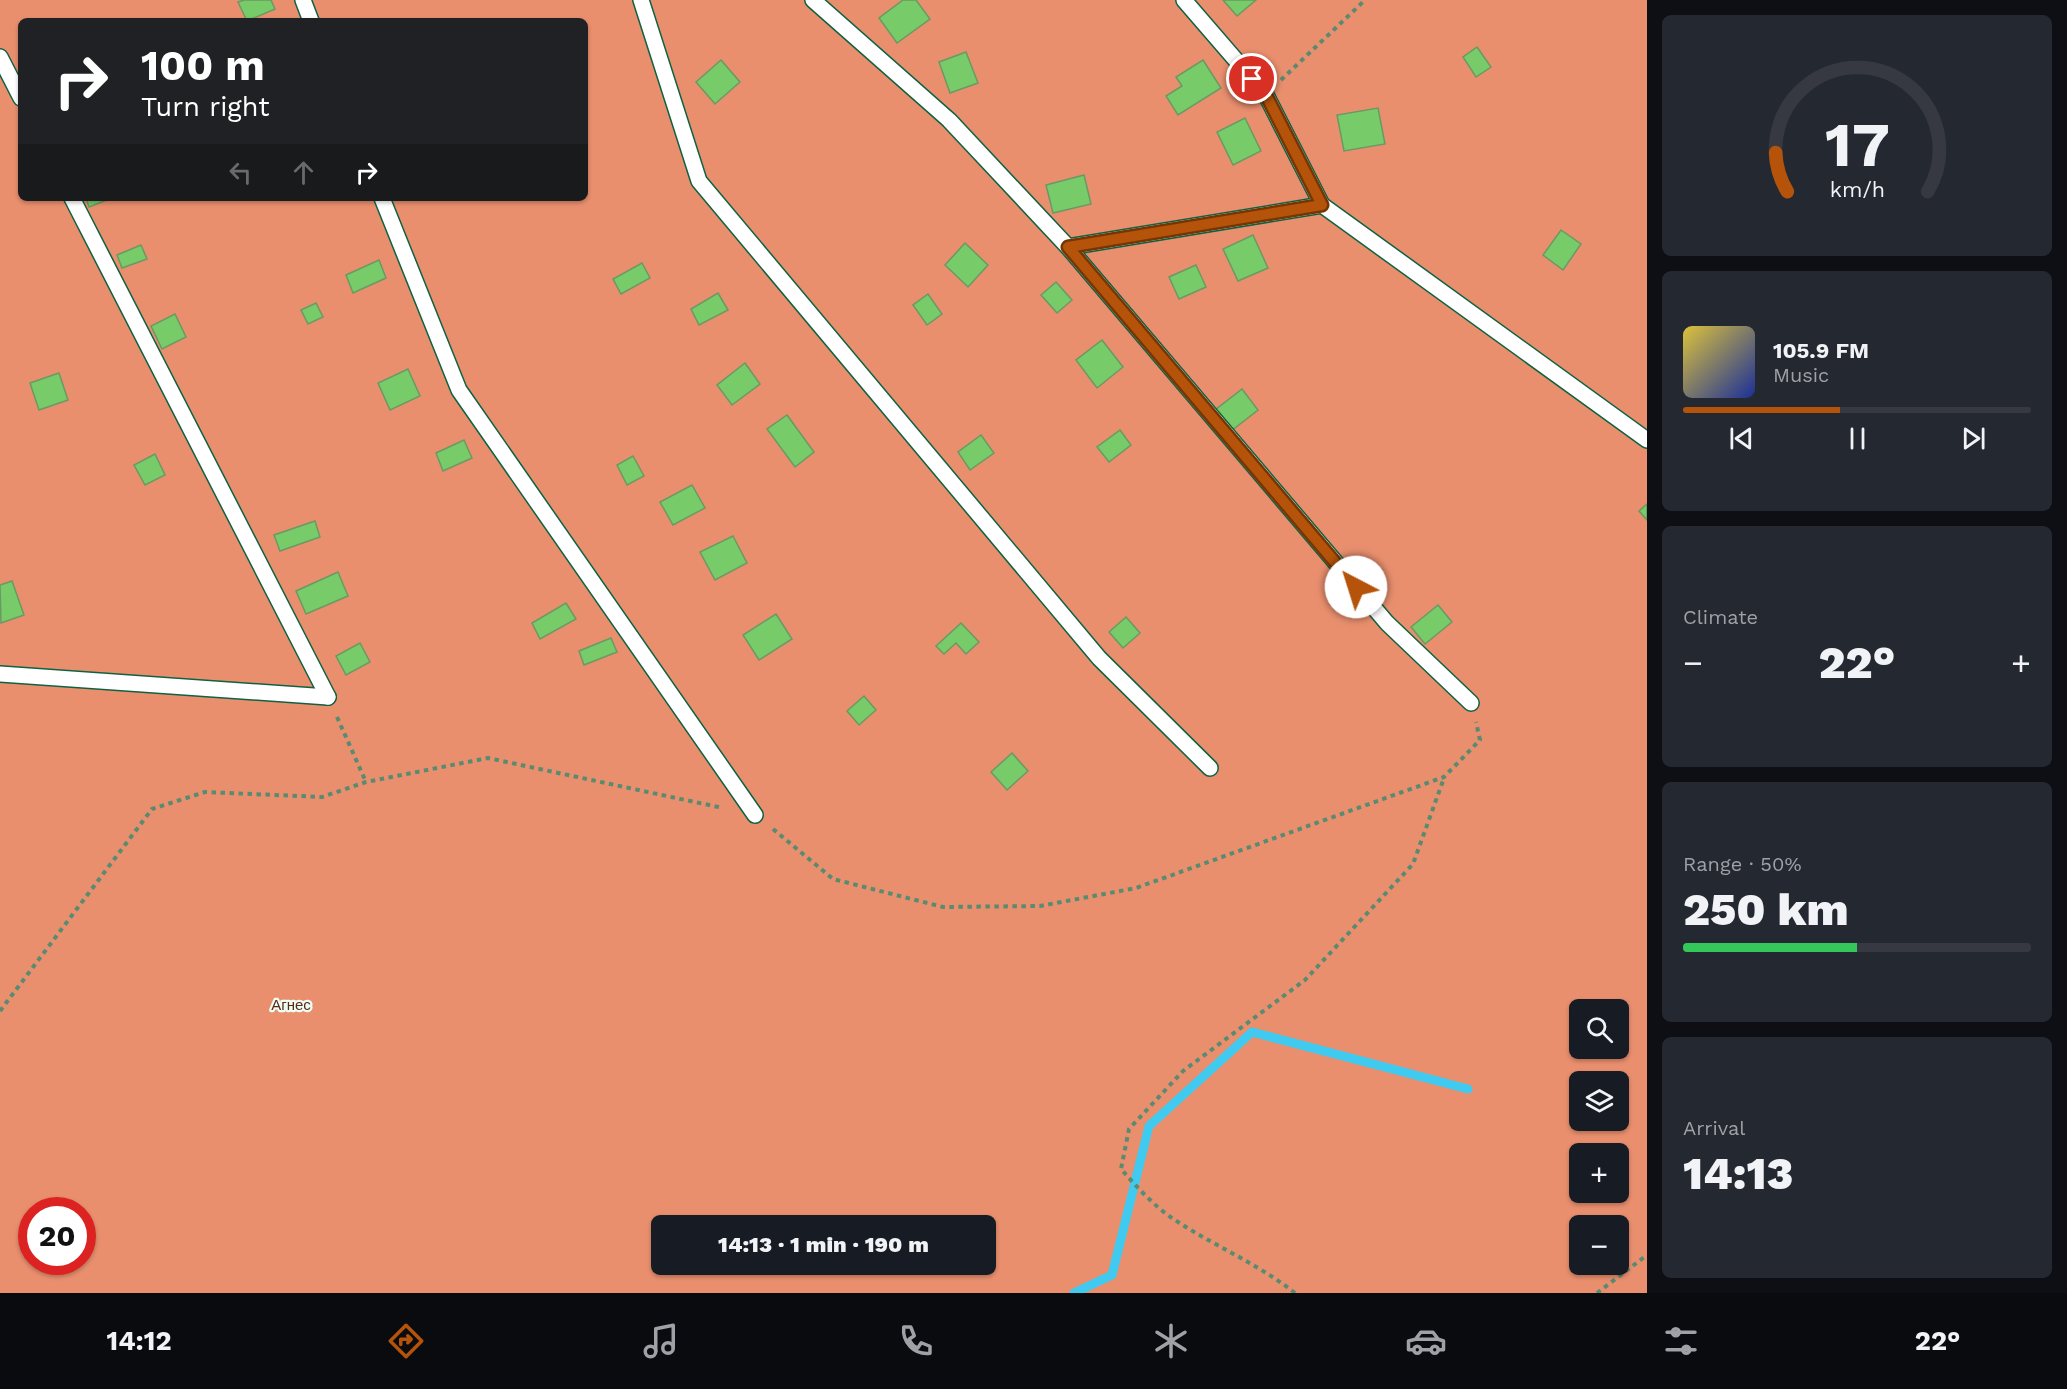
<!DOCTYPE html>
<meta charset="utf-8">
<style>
body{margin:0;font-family:"Work Sans",sans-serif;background:#242831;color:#f1f3f6;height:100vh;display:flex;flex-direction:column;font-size:22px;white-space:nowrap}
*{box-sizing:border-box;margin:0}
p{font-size:20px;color:#9ea1a6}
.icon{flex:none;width:33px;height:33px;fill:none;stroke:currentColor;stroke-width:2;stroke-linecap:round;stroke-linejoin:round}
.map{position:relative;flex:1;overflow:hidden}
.sheet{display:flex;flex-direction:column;gap:15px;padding:15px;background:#0d0f14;width:420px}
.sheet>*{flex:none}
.top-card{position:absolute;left:18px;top:18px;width:570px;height:183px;border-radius:9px;box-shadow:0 2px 4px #0004;background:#202124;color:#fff;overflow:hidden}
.controls{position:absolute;left:1569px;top:999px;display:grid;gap:12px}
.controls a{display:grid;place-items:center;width:60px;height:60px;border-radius:9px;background:#171b24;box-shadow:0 2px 4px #0004;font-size:30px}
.speed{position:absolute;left:18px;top:1197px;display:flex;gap:12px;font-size:30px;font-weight:700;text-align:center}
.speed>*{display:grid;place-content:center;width:78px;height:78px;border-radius:50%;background:#171b24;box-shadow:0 2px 4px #0004;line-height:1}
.speed .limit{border:9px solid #d22;background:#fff;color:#111}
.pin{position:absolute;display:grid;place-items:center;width:51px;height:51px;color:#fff;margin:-26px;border:3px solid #fff;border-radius:50%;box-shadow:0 2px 6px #0007}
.me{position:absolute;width:66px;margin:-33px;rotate:320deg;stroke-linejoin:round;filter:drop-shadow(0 0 4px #0008)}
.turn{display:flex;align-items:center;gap:21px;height:126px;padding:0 24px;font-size:27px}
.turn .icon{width:78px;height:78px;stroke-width:2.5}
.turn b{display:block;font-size:42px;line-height:51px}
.lanes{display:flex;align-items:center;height:57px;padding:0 24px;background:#0003;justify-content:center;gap:30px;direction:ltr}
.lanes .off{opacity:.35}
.big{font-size:45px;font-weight:800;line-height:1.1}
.sheet .card{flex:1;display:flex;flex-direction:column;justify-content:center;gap:9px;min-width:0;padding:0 21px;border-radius:9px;background:#242831}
.sheet .dial{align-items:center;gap:0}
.dial svg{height:156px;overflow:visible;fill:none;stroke:#363941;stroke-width:7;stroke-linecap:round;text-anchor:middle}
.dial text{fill:#f1f3f6;stroke:none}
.song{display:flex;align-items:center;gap:18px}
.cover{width:72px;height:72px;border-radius:9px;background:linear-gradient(135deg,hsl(50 70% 55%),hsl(230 70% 35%))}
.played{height:6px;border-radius:3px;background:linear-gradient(90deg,#b45309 45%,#363941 45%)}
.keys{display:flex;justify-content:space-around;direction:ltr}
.heat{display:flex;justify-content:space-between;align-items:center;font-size:33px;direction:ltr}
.charge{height:9px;border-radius:4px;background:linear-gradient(90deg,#34c759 50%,#363941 0)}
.trip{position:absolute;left:651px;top:1215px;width:345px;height:60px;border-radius:9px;background:#171b24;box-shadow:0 2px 4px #0004;font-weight:800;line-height:60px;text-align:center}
.menu{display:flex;height:96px;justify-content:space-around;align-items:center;background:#090b0e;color:#9ea1a6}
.menu .icon{width:42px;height:42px}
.menu .on{color:#b45309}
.menu b{font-size:27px;color:#f1f3f6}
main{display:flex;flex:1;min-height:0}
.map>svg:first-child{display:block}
.green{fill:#e98f6e;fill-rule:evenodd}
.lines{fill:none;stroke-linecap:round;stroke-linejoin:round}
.stream{stroke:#41caf0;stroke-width:9}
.building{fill:#77cb68;stroke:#6b9963;stroke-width:1.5}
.lane-casing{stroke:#0e6241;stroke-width:18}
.path{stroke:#598b71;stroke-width:4;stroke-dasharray:4.5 4.5;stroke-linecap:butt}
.lane{stroke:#fff;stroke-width:15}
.route-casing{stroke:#753606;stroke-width:15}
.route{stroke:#b45309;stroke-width:10}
.labels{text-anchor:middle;stroke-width:4.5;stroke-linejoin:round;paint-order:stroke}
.park-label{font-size:15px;fill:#592a18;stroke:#effdf5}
</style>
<main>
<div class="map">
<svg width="1647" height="1293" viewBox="0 0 1647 1293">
<rect width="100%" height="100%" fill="#a0ebc4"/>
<path class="green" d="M 0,0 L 1647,0 L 1647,1293 L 0,1293 ZM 21,21 L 585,21 L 585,198 L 21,198 ZM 1580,1010 L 1618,1010 L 1618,1048 L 1580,1048 ZM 1580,1082 L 1618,1082 L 1618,1120 L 1580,1120 ZM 1580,1154 L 1618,1154 L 1618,1192 L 1580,1192 ZM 32,1210 L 82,1210 L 82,1262 L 32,1262 ZM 662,1226 L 986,1226 L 986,1264 L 662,1264 ZM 1580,1226 L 1618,1226 L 1618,1264 L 1580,1264 Z"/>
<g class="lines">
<path class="stream" d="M 1074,1293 L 1112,1275 L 1149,1126 L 1252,1032 L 1468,1089"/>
</g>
<g class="building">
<path d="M 244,0 L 271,0 L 275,9 L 247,21 L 238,2 Z"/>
<path d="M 903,0 L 916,0 L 930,19 L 897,43 L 879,18 Z"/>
<path d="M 1223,0 L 1256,0 L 1237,16 Z"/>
<path d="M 1477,47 L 1491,67 L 1476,77 L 1463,57 Z"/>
<path d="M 966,52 L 978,83 L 950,93 L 939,62 Z"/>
<path d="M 721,60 L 740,82 L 715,104 L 696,82 Z"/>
<path d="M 1203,60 L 1221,88 L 1178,115 L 1166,96 L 1182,86 L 1176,77 Z"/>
<path d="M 1378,108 L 1385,144 L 1344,151 L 1337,115 Z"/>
<path d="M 1245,118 L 1261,151 L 1233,165 L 1217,132 Z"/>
<path d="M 1084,175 L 1091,204 L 1053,213 L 1046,185 Z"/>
<path d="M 86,198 L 112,198 L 89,207 Z"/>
<path d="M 1561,230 L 1581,244 L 1563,270 L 1543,255 Z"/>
<path d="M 1253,235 L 1268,268 L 1238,281 L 1223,249 Z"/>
<path d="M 965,243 L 988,265 L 968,287 L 945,265 Z"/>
<path d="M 141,245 L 147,259 L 122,268 L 117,255 Z"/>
<path d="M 379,260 L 386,278 L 353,293 L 346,275 Z"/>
<path d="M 642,263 L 650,278 L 621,294 L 613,279 Z"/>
<path d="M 1196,265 L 1206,287 L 1179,299 L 1169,277 Z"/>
<path d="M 1056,282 L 1072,300 L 1057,313 L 1041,295 Z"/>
<path d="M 718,293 L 728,310 L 699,325 L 691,309 Z"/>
<path d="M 928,294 L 942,314 L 927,325 L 913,305 Z"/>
<path d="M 316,303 L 323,317 L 308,324 L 301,310 Z"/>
<path d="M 175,314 L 186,337 L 162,349 L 151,326 Z"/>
<path d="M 1102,340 L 1123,367 L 1097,388 L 1076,360 Z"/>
<path d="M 745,363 L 760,384 L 732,405 L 717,385 Z"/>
<path d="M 408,369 L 420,396 L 390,410 L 378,383 Z"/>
<path d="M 59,373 L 68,400 L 39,410 L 30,383 Z"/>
<path d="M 1242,389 L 1258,410 L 1231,431 L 1215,410 Z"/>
<path d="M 787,415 L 814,452 L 795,467 L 767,429 Z"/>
<path d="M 1120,430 L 1131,445 L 1109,462 L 1097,447 Z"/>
<path d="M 981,435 L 994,453 L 970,470 L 958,452 Z"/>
<path d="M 464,440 L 472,458 L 443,471 L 436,453 Z"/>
<path d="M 155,454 L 165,475 L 145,485 L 134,465 Z"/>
<path d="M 633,456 L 644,476 L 627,485 L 617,465 Z"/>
<path d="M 692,485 L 705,508 L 673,525 L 660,502 Z"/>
<path d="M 1647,504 L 1647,520 L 1639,511 Z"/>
<path d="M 315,521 L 320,537 L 280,551 L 274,535 Z"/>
<path d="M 733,536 L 747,563 L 715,580 L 700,552 Z"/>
<path d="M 338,572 L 348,596 L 306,614 L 296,591 Z"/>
<path d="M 12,581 L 24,615 L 1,623 L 0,585 Z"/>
<path d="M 566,603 L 576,619 L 540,639 L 532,623 Z"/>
<path d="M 1438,605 L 1452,622 L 1425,644 L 1411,627 Z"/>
<path d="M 776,614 L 792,639 L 759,660 L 743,635 Z"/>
<path d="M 1126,617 L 1140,633 L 1123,648 L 1109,632 Z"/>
<path d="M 961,623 L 979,642 L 966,654 L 956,643 L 944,654 L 936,646 Z"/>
<path d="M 611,638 L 617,652 L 584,665 L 579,651 Z"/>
<path d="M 360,643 L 370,662 L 346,675 L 336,656 Z"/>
<path d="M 864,696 L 876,710 L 859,725 L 847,711 Z"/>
<path d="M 1012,753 L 1028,771 L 1007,790 L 991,772 Z"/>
</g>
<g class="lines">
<g class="lane-casing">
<g id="lane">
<path d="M 303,0 L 311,21"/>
<path d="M 641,0 L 699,181 L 1099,658 L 1210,768"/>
<path d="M 813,0 L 949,120 L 1068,247 L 1387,623 L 1471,703"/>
<path d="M 1184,0 L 1266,95 L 1322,205 L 1647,440"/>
<path d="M 0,57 L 21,98"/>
<path d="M 72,198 L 328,697"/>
<path d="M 382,198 L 459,390 L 755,815"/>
<path d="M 1068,247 L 1322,205"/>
<path d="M 0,674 L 328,697"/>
</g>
</g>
<g class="path">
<path d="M 1281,80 L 1365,0"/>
<path d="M 337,717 L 366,782"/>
<path d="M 773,829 L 833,879 L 943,907 L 1040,906 L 1136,888 L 1444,777 L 1480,740 L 1476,722"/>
<path d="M 0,1011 L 152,809 L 205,792 L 322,797 L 366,782 L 488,758 L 723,808"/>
<path d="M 1295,1293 C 1257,1263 1212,1245 1172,1218 C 1153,1205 1136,1186 1121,1169 L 1129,1129 L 1183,1071 L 1305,980 L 1413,864 L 1444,778"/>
<path d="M 1597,1293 L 1647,1255"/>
</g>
<use href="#lane" class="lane"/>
</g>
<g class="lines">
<g class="route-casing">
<path id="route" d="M 1252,79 L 1266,95 L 1322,205 L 1068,247 L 1356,587"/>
</g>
<use href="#route" class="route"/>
</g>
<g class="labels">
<g class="park-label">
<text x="291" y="1010">Агнес</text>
</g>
</g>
</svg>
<div class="controls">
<a><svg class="icon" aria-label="search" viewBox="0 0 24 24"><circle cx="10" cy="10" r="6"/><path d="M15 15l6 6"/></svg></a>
<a><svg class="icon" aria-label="layers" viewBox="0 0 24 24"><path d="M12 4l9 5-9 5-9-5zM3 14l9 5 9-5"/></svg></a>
<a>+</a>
<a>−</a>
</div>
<div class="speed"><div class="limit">20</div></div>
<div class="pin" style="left:1252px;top:79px;background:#d93025"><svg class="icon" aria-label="arrive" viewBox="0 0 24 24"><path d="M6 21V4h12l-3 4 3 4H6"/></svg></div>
<svg class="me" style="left:1356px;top:587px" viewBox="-20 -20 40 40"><circle r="19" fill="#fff"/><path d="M0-13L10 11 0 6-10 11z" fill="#b45309"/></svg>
<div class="trip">14:13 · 1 min · 190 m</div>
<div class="top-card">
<div class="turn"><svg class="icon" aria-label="right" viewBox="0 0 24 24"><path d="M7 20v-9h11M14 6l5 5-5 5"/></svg><div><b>100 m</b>Turn right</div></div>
<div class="lanes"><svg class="icon off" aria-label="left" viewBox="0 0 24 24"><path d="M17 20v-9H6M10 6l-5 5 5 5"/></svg><svg class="icon off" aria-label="ahead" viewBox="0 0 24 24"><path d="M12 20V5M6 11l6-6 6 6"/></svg><svg class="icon" aria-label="right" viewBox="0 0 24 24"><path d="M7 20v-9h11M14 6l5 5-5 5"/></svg></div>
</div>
</div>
<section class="sheet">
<div class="card dial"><svg viewBox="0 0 100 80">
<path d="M14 69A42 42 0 1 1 86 69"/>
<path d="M14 69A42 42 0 0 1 8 49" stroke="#b45309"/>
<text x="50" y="56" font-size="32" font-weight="700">17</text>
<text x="50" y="72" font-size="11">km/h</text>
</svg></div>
<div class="card">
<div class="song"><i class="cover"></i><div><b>105.9 FM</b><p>Music</p></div></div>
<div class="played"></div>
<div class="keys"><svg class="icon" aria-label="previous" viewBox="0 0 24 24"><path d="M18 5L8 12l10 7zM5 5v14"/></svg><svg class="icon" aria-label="pause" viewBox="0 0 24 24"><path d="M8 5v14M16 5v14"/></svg><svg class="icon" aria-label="next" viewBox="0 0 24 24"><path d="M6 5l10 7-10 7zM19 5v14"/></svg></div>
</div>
<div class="card"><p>Climate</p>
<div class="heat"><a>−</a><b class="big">22°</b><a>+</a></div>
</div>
<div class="card"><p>Range · 50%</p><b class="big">250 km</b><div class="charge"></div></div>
<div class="card"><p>Arrival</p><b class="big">14:13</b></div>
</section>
</main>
<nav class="menu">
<b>14:12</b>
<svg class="icon on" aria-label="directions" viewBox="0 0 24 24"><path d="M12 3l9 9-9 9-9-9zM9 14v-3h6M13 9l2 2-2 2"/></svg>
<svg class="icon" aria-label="music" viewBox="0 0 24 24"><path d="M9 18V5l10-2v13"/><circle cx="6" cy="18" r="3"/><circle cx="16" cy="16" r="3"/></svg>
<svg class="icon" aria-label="phone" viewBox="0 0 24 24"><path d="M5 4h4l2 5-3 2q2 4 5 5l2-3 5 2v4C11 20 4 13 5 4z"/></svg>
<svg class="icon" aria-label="climate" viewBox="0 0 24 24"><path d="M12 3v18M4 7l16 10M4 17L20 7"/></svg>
<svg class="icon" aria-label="car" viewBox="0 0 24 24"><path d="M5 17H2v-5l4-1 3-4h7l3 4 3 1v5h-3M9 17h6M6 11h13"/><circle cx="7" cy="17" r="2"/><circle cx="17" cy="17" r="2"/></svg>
<svg class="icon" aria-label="filters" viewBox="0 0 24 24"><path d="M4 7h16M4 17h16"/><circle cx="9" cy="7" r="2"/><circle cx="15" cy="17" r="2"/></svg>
<b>22°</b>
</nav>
